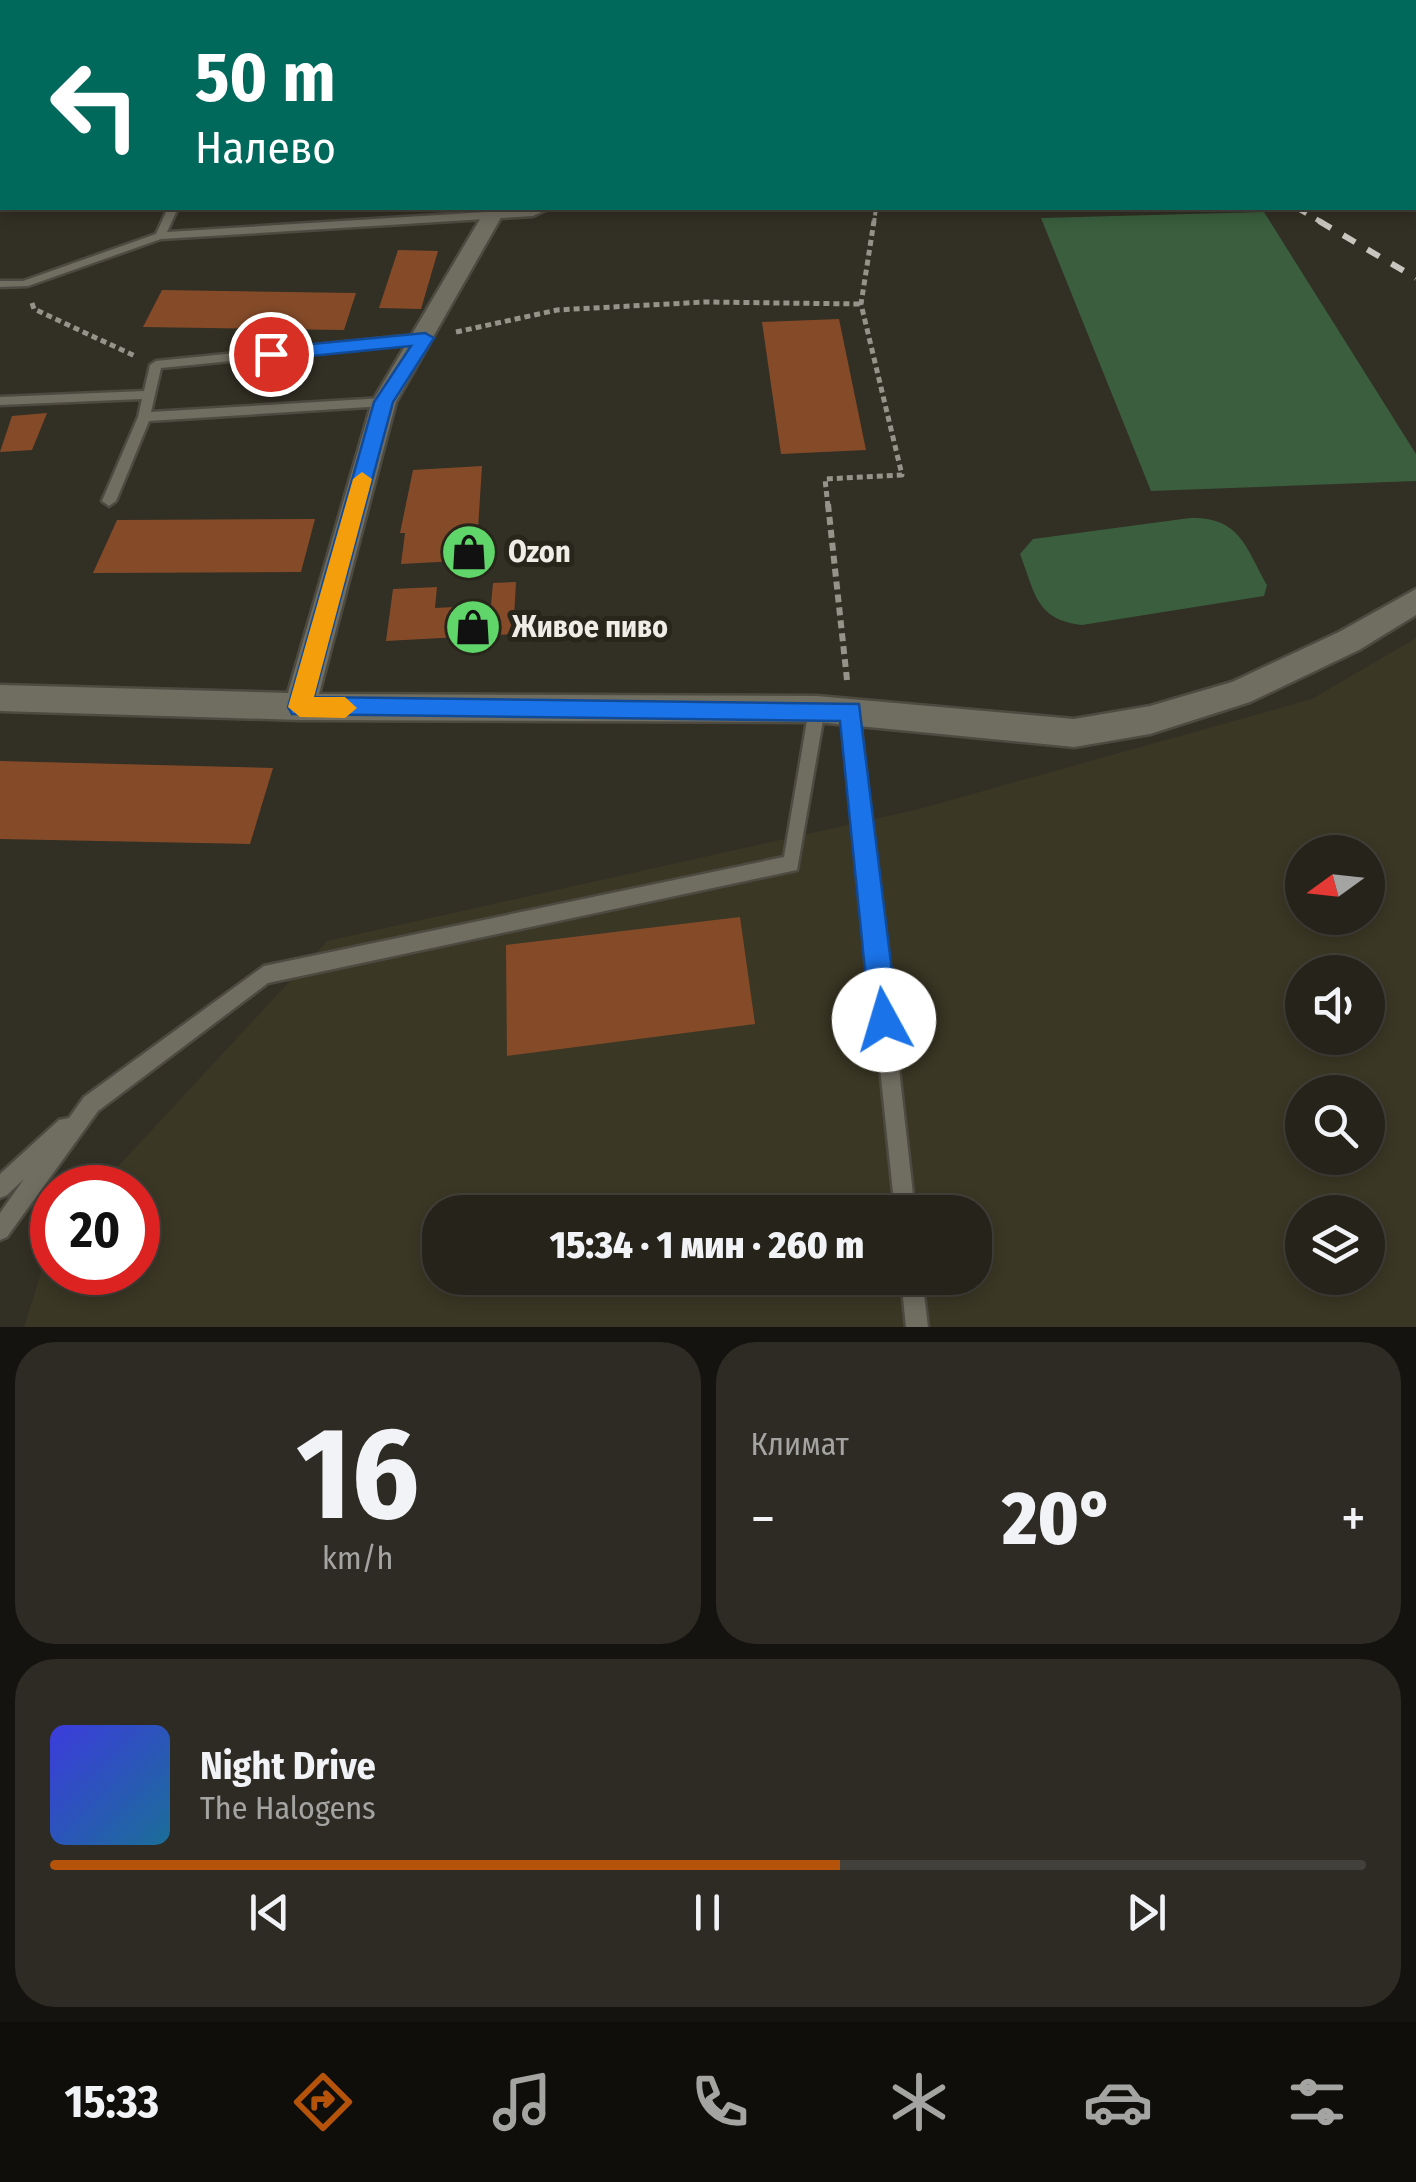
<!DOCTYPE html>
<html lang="ru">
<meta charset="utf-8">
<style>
body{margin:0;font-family:"Fira Sans Condensed",sans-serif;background:#2e2b24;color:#f1f3f6;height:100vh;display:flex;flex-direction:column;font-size:38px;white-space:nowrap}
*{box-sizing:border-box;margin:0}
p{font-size:32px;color:#a4a4a3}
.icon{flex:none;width:55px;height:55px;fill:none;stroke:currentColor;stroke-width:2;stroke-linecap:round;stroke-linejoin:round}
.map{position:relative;height:1327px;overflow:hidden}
.drawer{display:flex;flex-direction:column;gap:15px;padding:15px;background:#15130f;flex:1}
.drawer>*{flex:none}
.banner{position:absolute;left:0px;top:0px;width:1418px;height:210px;box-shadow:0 5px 15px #0003,0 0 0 2px #42403a;background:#00695c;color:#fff;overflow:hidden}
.needle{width:65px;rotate:255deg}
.fabs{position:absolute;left:1285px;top:835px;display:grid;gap:20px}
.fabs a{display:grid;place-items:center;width:100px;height:100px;border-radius:50%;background:#26231b;box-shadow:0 5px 15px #0003,0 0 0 2px #42403a;font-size:50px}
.speed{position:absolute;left:30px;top:1165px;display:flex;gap:20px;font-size:50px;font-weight:700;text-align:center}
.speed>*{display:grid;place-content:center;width:130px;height:130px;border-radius:50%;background:#26231b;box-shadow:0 5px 15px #0003,0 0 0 2px #42403a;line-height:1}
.speed .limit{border:15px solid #d22;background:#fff;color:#111}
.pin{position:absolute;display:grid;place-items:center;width:85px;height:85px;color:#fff;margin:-42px;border:5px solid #fff;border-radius:50%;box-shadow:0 2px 10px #0007}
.me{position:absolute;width:110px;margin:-55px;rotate:354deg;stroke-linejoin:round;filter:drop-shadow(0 0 8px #0008)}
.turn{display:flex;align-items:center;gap:35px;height:210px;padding:0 30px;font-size:45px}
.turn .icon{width:130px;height:130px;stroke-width:2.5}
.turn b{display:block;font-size:70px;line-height:85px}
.big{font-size:75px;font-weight:800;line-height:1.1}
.drawer .widget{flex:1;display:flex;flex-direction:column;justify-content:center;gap:15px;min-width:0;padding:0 35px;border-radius:40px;background:#2e2b24}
.drawer .dial{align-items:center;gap:0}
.dial b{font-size:130px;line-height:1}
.song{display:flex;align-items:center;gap:30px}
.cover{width:120px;height:120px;border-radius:15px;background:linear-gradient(135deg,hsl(240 70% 55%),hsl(200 70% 35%))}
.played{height:10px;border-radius:5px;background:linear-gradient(90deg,#b45309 60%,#42403a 60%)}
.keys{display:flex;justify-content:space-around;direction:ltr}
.heat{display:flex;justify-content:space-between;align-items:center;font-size:55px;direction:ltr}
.drawer .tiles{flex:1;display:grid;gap:15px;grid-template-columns:1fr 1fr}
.widget:last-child{grid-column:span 2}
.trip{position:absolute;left:422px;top:1195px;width:570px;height:100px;border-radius:40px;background:#26231b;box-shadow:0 5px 15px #0003,0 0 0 2px #42403a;font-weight:800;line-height:100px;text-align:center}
.tab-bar{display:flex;height:160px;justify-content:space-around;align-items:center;background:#0f0e0b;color:#a4a4a3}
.tab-bar .icon{width:70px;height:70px}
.tab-bar .selected{color:#b45309}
.tab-bar b{font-size:45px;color:#f1f3f6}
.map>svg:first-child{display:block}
.built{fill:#3b3725;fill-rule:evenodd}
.green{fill:#3a5e3e}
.building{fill:#854b29}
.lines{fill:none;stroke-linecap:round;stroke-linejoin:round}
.lane-casing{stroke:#4d4a41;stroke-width:5}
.street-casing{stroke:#4d4a41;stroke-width:5}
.path-far2{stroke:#96938b;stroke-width:4;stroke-dasharray:5 2.5;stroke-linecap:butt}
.path-far1{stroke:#96938b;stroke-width:5;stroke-dasharray:6 4;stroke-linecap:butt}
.path{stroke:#96938b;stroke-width:6;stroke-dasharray:8 5;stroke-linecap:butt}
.lane{fill:#706d61;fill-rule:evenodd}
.street{fill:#706d61;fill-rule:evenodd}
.rail-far1{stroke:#c8c6be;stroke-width:5;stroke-dasharray:11 11;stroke-linecap:butt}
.rail{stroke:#c8c6be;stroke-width:6;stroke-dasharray:14 14;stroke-linecap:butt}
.route{fill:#1a73e8;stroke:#114b97;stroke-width:2.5}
.slow{fill:#f59e0b}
.labels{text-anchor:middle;stroke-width:10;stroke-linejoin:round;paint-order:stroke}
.poi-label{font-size:30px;font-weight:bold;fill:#efede6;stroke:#28261b;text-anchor:start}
</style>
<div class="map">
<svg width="1416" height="1327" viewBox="0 0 1416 1327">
<rect width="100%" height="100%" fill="#322f24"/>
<path class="built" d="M 1416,638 L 1416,1327 L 24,1327 L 52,1238 L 52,1272 L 138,1272 L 138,1188 L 99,1187 L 327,941 L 919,809 L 1312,699 ZM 1302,852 L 1368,852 L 1368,918 L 1302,918 ZM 1302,972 L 1368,972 L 1368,1038 L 1302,1038 ZM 1302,1092 L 1368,1092 L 1368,1158 L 1302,1158 ZM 440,1212 L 975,1212 L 975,1278 L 440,1278 ZM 1302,1212 L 1368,1212 L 1368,1278 L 1302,1278 Z"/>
<g class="green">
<path d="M 1264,212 L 1416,454 L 1416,481 L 1151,491 L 1041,218 Z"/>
<path d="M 1190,518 C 1240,517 1245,546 1267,585 L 1264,596 L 1082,625 C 1036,620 1035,593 1020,554 L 1033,539 Z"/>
</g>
<g class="building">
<path d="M 398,250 L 438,251 L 421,309 L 379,308 Z"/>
<path d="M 162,290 L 356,293 L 344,330 L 143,327 Z"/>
<path d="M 839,319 L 866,450 L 781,454 L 762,322 Z"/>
<path d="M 47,413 L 32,450 L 0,452 L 12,416 Z"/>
<path d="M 482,466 L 476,560 L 401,564 L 405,533 L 400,533 L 413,470 Z"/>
<path d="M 315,519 L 301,572 L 93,573 L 117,520 Z"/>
<path d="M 516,582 L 513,634 L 386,641 L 393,589 L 437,587 L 435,608 L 491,605 L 493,583 Z"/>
<path d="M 0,761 L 273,768 L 250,844 L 0,839 Z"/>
<path d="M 740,917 L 755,1024 L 507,1056 L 506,945 Z"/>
</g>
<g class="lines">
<g class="lane-casing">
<g id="lane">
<path d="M 40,0 L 48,0 L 47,2 L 39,2 Z"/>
<path d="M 1248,0 L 1261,0 L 1263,2 L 1252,2 Z"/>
<rect x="1415" y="55" width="1" height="6"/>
<path d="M 168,208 L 178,208 L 167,232 L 550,208 L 533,216 L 161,239 L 28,286 L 0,287 L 0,281 L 23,281 L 156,234 Z"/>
<path d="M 425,334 L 429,335 L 429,341 L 161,368 L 151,412 L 384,398 L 390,402 L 384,406 L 149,421 L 116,501 L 109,506 L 102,501 L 138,417 L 142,399 L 0,405 L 0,397 L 144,391 L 150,365 L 156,361 Z"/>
<path d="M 817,702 L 822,704 L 825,709 L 797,870 L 268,983 L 98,1111 L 7,1237 L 0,1240 L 0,1213 L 24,1179 L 7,1195 L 0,1198 L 0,1174 L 59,1120 L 69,1118 L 84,1097 L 264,966 L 784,857 L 809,709 L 812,704 Z"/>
<path d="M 851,704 L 856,706 L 859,711 L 915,1212 L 895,1212 L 843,711 L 846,706 Z"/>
<path d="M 901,1278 L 922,1278 L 928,1327 L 906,1327 Z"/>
</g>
</g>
<g class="street-casing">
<path id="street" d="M 493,208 L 503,214 L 396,402 L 319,694 L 817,696 L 1074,719 L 1150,706 L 1232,682 L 1339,632 L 1416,589 L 1416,615 L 1359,650 L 1250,702 L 1150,734 L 1074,747 L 817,722 L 300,720 L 0,711 L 0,685 L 288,693 L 372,402 L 483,214 Z"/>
</g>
<g class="path-far2">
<path d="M 822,0 L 830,2"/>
<path d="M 764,2 L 770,0"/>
<path d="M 874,223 L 876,208"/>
</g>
<g class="path-far1">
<path d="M 32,303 L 34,309 L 135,356"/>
<path d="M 456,332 L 557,310 L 705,302 L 861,304"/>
<path d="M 828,507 L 825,479 L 902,475 L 861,304 L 874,221"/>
</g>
<path class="path" d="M 828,504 L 847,680"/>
<use href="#lane" class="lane"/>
<use href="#street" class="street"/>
<g class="rail-far1">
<path d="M 384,0 L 427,2"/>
<path d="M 884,0 L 895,2"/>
<path d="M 913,0 L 925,2"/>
<path d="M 1297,208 L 1323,223"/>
</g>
<path class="rail" d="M 1319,221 L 1416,278"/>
</g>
<path class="route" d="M 425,333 L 434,338 L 393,402 L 314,697 L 859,704 L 898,1020 L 894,1029 L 884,1034 L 874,1029 L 870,1020 L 840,721 L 292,714 L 288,707 L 374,402 L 411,346 L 271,360 L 262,354 L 271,348 Z"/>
<path class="slow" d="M 362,472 L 372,479 L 314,697 L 345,697 L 357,708 L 345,718 L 300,717 L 288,707 L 353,479 Z"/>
<defs>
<g id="shop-disc" transform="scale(2.875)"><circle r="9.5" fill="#60d56a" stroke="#28261b"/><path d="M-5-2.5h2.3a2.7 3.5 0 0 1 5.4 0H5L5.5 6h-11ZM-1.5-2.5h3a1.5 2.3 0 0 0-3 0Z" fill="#111"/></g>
</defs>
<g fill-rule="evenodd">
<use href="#shop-disc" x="469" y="552"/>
<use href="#shop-disc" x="473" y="627"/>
</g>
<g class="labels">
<g class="poi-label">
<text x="508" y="562">Ozon</text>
<text x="512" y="637">Живое пиво</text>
</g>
</g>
</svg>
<div class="fabs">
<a><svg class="needle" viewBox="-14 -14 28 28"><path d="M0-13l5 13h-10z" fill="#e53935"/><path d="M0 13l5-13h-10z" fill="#a4a4a3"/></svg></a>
<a><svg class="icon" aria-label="sound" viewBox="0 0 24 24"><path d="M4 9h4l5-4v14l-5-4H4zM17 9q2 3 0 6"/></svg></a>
<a><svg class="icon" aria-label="search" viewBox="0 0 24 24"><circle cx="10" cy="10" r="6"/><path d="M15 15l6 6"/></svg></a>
<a><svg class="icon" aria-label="layers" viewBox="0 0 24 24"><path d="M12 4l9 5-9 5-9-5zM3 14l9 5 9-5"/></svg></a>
</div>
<div class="speed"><div class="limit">20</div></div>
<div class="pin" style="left:271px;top:354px;background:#d93025"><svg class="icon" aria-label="arrive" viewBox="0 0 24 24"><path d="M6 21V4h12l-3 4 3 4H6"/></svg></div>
<svg class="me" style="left:884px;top:1020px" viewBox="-20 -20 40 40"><circle r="19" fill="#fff"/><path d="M0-13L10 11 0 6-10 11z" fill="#1a73e8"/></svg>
<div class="trip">15:34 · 1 мин · 260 m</div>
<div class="banner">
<div class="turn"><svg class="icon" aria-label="left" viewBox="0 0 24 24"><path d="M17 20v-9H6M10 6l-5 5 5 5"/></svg><div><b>50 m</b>Налево</div></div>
</div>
</div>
<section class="drawer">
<div class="tiles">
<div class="widget dial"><b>16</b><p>km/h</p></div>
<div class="widget"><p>Климат</p>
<div class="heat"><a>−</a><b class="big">20°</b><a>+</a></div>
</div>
<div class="widget">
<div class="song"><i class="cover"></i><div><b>Night Drive</b><p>The Halogens</p></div></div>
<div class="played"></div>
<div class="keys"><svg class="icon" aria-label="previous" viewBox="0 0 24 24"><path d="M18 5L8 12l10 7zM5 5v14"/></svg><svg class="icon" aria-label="pause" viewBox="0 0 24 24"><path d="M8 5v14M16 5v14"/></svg><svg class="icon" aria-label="next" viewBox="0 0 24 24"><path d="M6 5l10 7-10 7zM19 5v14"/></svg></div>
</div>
</div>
</section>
<nav class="tab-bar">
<b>15:33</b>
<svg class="icon selected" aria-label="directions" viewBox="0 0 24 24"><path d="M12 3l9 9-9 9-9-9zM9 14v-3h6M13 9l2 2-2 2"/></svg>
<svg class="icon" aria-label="music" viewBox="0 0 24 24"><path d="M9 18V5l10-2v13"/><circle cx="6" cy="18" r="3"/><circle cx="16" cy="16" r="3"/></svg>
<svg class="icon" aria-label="phone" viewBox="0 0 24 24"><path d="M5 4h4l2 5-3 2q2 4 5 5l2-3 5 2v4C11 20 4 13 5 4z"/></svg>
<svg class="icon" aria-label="climate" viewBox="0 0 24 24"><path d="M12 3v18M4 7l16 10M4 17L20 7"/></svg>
<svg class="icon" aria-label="car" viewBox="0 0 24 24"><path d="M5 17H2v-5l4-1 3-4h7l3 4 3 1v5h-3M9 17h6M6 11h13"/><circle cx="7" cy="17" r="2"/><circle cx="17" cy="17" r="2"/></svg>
<svg class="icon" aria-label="filters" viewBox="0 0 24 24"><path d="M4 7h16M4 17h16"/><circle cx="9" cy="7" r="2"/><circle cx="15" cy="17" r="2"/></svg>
</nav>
